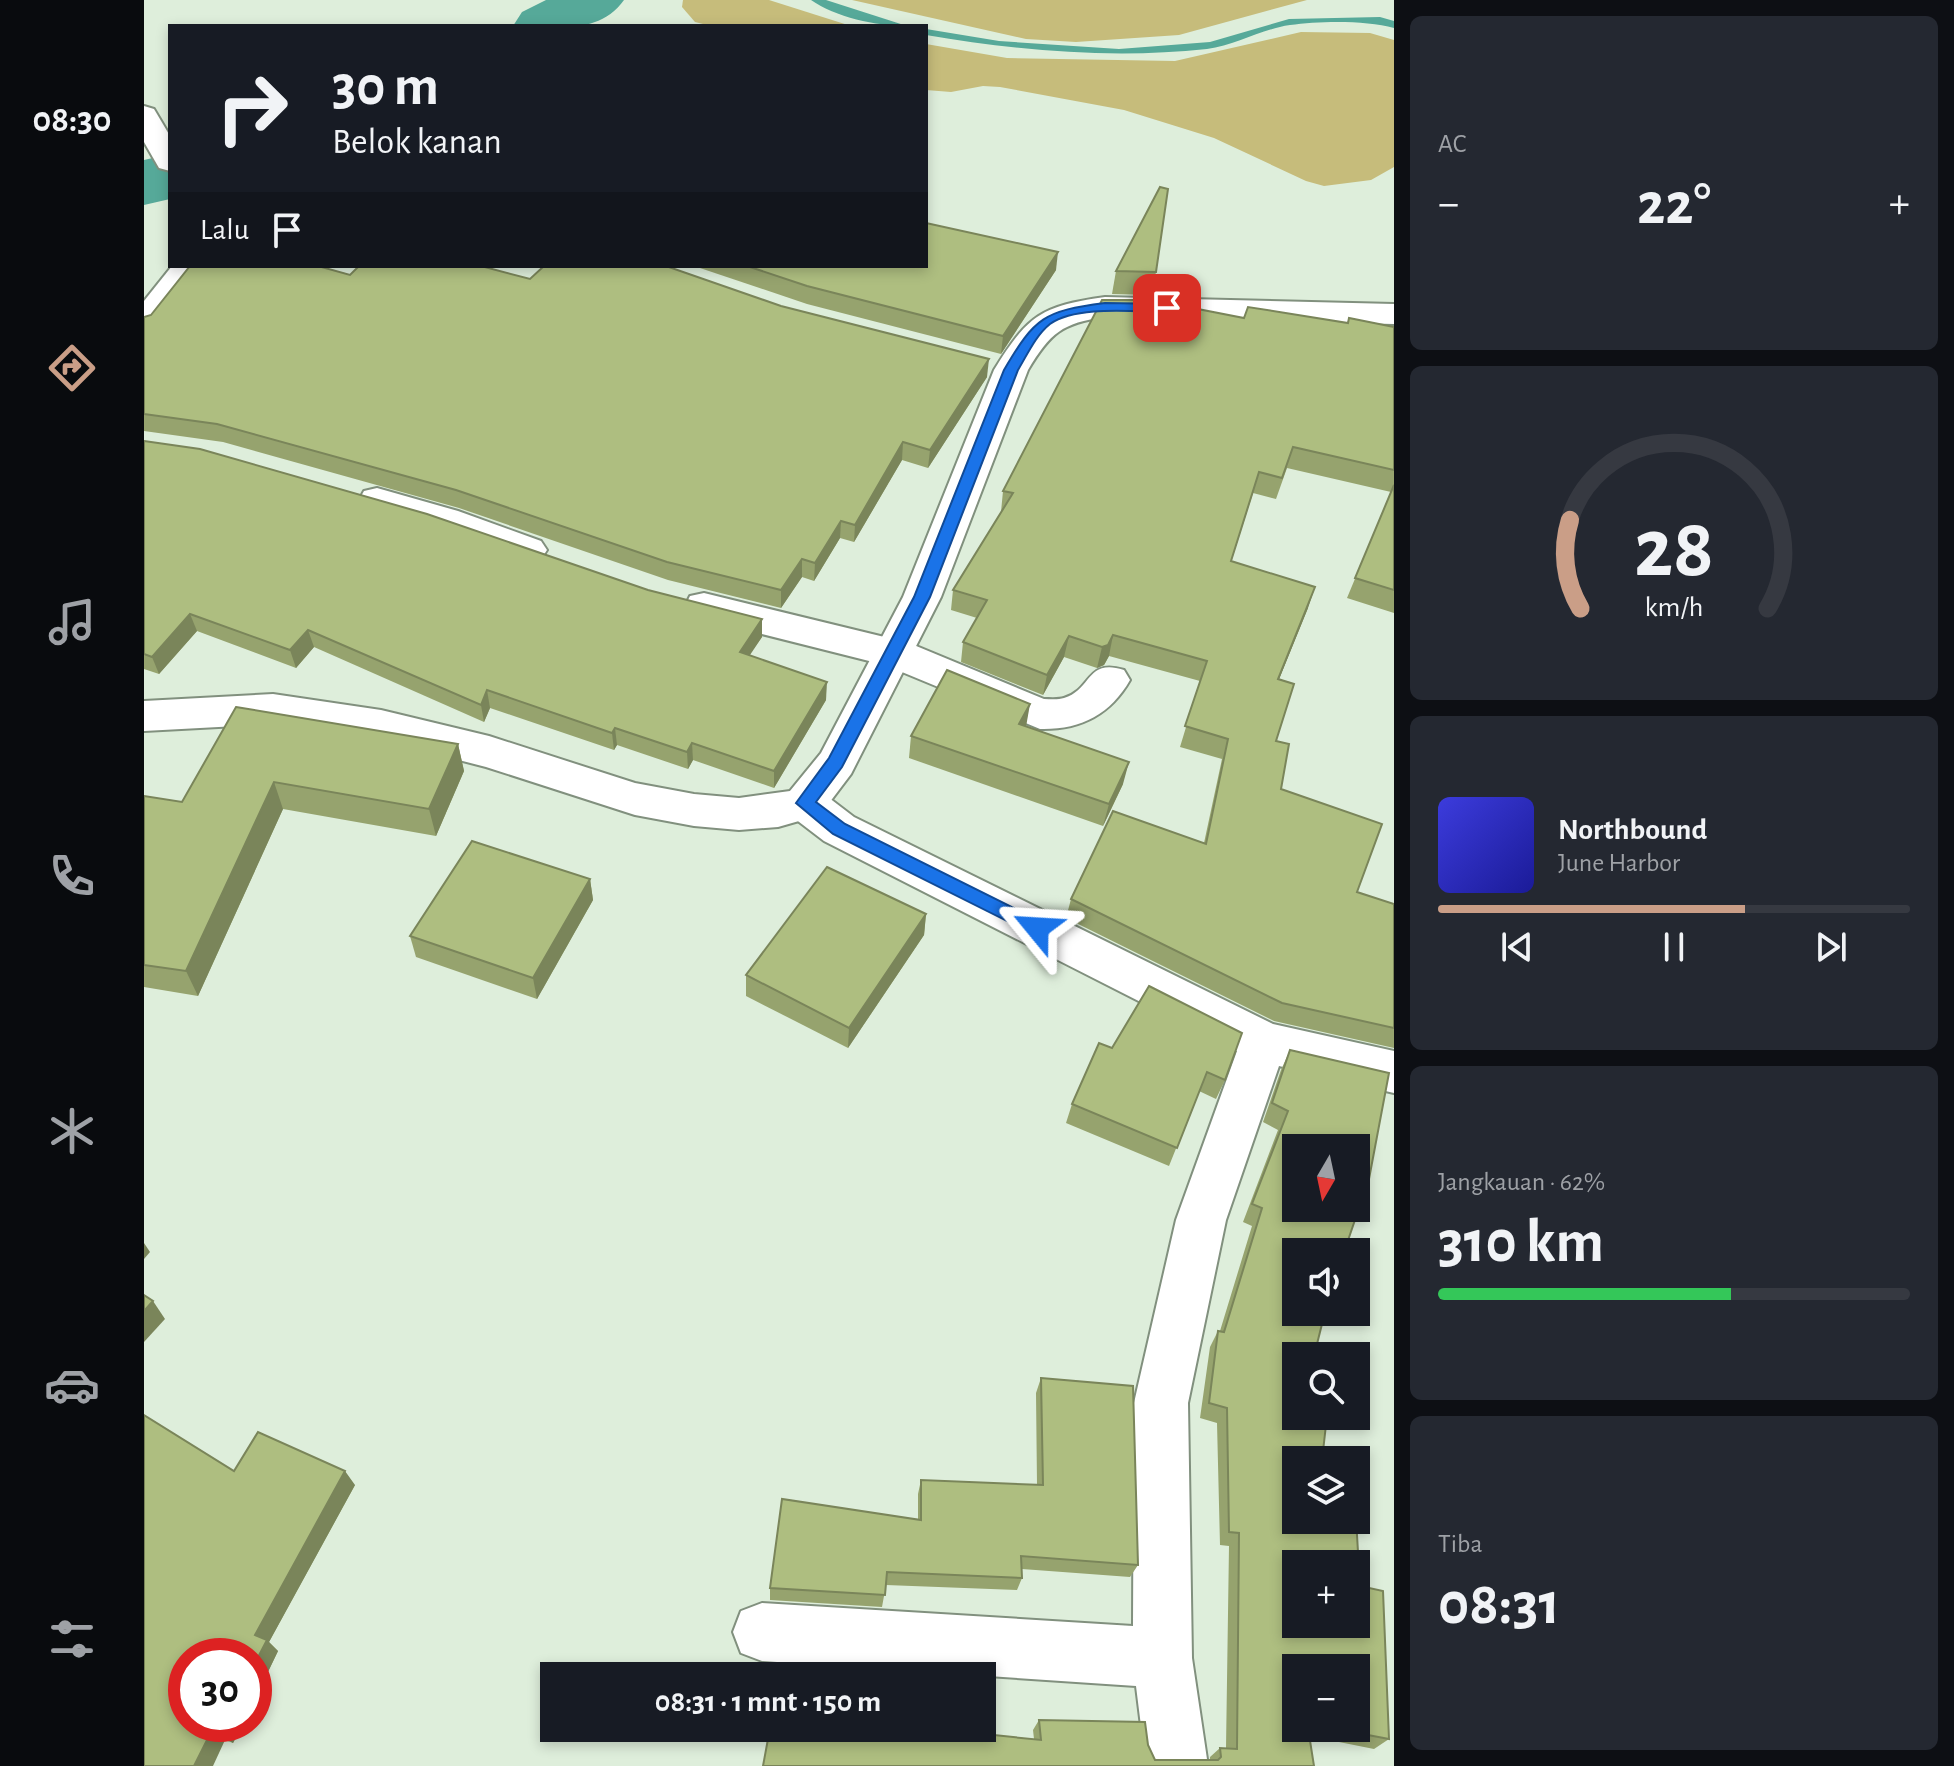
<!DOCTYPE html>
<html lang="id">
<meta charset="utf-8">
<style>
body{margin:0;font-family:"Alegreya Sans",sans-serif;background:#242831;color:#f1f3f6;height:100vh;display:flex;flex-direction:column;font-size:30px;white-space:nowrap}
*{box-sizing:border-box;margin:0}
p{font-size:26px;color:#9ea1a6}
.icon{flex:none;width:44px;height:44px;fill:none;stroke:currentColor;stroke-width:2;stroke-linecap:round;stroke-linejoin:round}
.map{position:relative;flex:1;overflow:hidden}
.side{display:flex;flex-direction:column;gap:16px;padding:16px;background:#0d0f14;width:560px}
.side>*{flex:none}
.top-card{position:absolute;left:24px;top:24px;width:760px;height:244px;border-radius:0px;box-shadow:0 4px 12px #0003;background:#171b24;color:#f1f3f6;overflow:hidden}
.needle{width:52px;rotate:189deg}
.fabs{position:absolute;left:1138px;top:1134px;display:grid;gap:16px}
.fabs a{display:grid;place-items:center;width:88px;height:88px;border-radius:0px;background:#171b24;box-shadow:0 4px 12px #0003;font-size:40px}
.speed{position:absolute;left:24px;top:1638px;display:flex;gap:16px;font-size:40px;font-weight:700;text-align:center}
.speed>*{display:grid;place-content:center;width:104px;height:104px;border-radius:50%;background:#171b24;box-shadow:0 4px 12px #0003;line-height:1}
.speed .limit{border:12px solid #d22;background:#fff;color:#111}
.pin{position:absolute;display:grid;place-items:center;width:68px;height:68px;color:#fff;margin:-34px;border-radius:16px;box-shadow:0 4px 12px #0006}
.me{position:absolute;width:88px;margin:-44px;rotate:297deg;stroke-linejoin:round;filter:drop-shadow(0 0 6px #0008)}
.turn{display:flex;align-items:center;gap:28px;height:168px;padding:0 32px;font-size:36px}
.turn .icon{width:104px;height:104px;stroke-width:2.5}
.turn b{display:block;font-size:56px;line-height:68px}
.then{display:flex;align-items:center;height:76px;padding:0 32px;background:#0003;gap:16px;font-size:30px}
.big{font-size:60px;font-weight:700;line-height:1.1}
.side .tile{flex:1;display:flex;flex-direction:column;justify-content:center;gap:12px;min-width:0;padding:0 28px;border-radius:12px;background:#242831}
.side .dial{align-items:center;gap:0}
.dial svg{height:208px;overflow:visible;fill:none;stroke:#363941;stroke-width:7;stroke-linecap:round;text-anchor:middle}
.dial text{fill:#f1f3f6;stroke:none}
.song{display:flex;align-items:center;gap:24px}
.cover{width:96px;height:96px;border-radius:12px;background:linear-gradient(135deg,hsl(240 70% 55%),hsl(240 70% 35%))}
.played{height:8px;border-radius:4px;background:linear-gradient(90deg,#ca9e87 65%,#363941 65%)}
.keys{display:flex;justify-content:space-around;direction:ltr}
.heat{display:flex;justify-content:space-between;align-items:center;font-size:44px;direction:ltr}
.charge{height:12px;border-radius:6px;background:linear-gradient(90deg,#34c759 62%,#363941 0)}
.trip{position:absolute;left:396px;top:1662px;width:456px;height:80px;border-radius:0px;background:#171b24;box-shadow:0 4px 12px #0003;font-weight:700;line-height:80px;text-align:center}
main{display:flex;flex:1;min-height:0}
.dock{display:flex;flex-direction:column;width:144px;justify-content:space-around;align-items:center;background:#090b0e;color:#9ea1a6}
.dock .icon{width:56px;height:56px}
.dock .current{color:#ca9e87}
.dock b{font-size:36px;color:#f1f3f6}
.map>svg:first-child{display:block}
.forest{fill:#c6bc7b}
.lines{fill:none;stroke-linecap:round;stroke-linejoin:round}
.stream{fill:#56a999;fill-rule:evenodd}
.river{fill:#56a999;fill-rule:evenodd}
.minor-casing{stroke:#81907e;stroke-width:4}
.tertiary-casing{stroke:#81907e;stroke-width:4}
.minor{fill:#fff;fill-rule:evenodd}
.tertiary{fill:#fff;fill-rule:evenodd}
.wall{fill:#96a36e;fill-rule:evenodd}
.shaded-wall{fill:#7a855a}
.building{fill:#aebe80;stroke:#7a855a;stroke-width:2;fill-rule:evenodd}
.route{fill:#1a73e8;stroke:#114b97;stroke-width:2}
</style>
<main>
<nav class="dock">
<b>08:30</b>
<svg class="icon current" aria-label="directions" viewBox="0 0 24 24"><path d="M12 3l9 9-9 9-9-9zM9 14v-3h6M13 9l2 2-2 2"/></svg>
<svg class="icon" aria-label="music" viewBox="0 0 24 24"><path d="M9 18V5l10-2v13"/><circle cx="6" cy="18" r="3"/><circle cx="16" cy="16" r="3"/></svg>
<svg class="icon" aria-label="phone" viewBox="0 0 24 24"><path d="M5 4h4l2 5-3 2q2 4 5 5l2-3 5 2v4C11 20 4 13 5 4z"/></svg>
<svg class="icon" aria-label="climate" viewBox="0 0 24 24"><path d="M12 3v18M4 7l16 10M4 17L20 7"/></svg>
<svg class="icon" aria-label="car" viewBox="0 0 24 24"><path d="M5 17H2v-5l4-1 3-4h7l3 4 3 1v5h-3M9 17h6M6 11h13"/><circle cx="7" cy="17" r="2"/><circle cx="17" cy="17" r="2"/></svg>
<svg class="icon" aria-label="filters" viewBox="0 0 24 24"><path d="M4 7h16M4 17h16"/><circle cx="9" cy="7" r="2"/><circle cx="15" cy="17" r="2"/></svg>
</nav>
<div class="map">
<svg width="1250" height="1766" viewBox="0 0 1250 1766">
<rect width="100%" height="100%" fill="#deeedb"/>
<g class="forest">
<path d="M 539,0 L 625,0 L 707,26 L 567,26 L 551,22 L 538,7 Z"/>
<path d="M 708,0 L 1163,0 L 1035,35 L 932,42 L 882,39 Z"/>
<path d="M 1157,32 L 1226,33 L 1250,40 L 1250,167 L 1227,180 L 1180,186 L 1162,181 L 1070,138 L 980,110 L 856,87 L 839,86 L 807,92 L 782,90 L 782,44 L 863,58 L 1031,61 Z"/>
</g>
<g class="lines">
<g class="stream">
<path d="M 667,0 L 682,0 L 763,26 C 732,26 691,17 667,0 Z"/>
<path d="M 1236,17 L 1250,21 L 1250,28 C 1222,20 1175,21 1146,25 C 1118,29 1092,45 1063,49 C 969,59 876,51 782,35 L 782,29 L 855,41 L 975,49 L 1066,42 L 1145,19 Z"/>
</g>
<g class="river">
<path d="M 402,0 L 480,0 C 455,36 409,26 369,26 L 378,12 Z"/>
<path d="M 26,154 L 26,199 L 0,205 L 0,160 Z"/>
</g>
<g class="minor-casing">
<g id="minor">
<path d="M 0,106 L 10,109 L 26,136 L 26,171 L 15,168 L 0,142 Z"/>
<path d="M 28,266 L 61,266 L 12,330 L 0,333 L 0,301 Z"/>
<path d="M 233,488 L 314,511 L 397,541 L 403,550 L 397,559 L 384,563 L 220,509 L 215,500 L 220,491 Z"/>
<path d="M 560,593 L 765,643 L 900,699 C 906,699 914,700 920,698 C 948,690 942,658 980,670 L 986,680 C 966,715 936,730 896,729 L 741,665 L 546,616 L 541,606 L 546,596 Z"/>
<path d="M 661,787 L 676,791 L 710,817 L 1129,1024 L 1250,1051 L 1250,1093 L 1135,1066 L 1082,1220 L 1044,1403 L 1048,1658 L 1064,1766 L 1002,1766 L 992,1686 L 618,1661 L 597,1653 L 589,1632 L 597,1611 L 618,1603 L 989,1626 L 990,1403 L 1032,1220 L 1093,1051 L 680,841 L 646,815 L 640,803 L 646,791 Z"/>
</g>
</g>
<g class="tertiary-casing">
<path id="tertiary" d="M 961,297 L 1250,304 L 1250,324 L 961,317 C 918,323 906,333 884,370 L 797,597 L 707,774 L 676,815 L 634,827 L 595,830 L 550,826 L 491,815 L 342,767 L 237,740 L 129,724 L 0,731 L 0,701 L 129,694 L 237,710 L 345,736 L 491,783 L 550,794 L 595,798 L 646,791 L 677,753 L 759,597 L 850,370 C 884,315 897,306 961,297 Z"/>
</g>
<use href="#minor" class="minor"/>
<use href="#tertiary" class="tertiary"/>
</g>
<g class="wall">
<path d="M 550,266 L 782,266 L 912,270 L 857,354 L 663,304 Z"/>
<path d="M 972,271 L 1012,272 L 1007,295 L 968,294 Z"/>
<path d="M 206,275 L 386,279 L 843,377 L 784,468 L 758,460 L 710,542 L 696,538 L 670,581 L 658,577 L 637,608 L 524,580 L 315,508 L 79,442 L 0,431 L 0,317 Z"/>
<path d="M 1100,318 L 1203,323 L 1250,327 L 1250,613 L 1203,598 L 1247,492 L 1143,468 L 1132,499 L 1109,493 L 1087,562 L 1164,608 L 1135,679 L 1132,741 L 1137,789 L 1213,892 L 1250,904 L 1250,1048 L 1130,1021 L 922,918 L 927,899 L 1060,843 L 1078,759 L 1036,747 L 1056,681 L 965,656 L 960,665 L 953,668 L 920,657 L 899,695 L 817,662 L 819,642 L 833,618 L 807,610 L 809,590 L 857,512 L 859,491 Z"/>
<path d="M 0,441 L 618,637 L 605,655 L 682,700 L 630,788 L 549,760 L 544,769 L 473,745 L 470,750 L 346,708 L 340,722 L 170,647 L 152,668 L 53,631 L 15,674 L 0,669 Z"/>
<path d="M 882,726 L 979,784 L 959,826 L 765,758 L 767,736 Z"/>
<path d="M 314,744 L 320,771 L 292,836 L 139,809 L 54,996 L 0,987 L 0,796 L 38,802 Z"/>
<path d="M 446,879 L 449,900 L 393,999 L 272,957 L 266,936 Z"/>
<path d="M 782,914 L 780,935 L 704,1048 L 602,996 L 602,975 Z"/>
<path d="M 1005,986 L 1081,1080 L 1072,1099 L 1055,1091 L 1025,1166 L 922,1123 L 928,1104 L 968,1048 Z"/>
<path d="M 1146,1050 L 1152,1252 L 1170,1356 L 1178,1460 L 1216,1586 L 1245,1739 L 1230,1749 L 1165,1736 L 1170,1766 L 619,1766 L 744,1732 L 745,1728 L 782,1728 L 890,1739 L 889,1730 L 895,1720 L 1004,1745 L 1011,1760 L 1066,1760 L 1066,1757 L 1076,1748 L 1082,1748 L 1085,1546 L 1076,1545 L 1073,1423 L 1056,1418 L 1066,1347 L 1074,1331 L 1076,1331 L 1108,1226 L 1099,1222 L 1134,1130 L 1119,1122 L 1137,1070 ZM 1212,1668 L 1212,1728 L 1152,1728 Z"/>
<path d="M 897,1378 L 994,1565 L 986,1577 L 878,1569 L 878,1578 L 873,1590 L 742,1585 L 738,1607 L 626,1600 L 626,1588 L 774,1519 L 774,1494 L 777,1480 L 893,1485 L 892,1393 Z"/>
<path d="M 90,1471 L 211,1485 L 125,1642 L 134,1651 L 110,1701 L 110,1656 L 99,1724 L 89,1743 L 81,1740 L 0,1766 Z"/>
</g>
<g class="shaded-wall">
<path d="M 914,252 L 912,270 L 857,354 L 859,336 Z"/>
<path d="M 845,359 L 843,377 L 784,468 L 786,450 Z"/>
<path d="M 759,442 L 758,460 L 710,542 L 711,525 Z"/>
<path d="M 697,521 L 696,538 L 670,581 L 671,563 Z"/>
<path d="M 658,559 L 658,577 L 637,608 L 637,590 Z"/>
<path d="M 1171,587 L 1164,608 L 1127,699 L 1134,679 Z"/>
<path d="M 46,614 L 53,631 L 15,674 L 8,657 Z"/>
<path d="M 618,619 L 618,637 L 596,670 L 596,652 Z"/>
<path d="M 164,630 L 170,647 L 152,668 L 146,650 Z"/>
<path d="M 969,635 L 965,656 L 960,665 L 953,668 L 958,647 Z"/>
<path d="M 925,636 L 920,657 L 899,695 L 903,675 Z"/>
<path d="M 683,682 L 682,700 L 630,788 L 630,771 Z"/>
<path d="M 343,690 L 346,708 L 340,722 L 337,705 Z"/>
<path d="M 886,704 L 882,727 L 875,724 Z"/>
<path d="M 471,728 L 473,745 L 470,750 L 468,733 Z"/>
<path d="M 548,743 L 549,760 L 544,769 L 543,752 Z"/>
<path d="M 314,744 L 320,771 L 292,836 L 285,809 Z"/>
<path d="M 985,762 L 979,784 L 959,826 L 965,804 Z"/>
<path d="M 130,782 L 139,809 L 54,996 L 42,971 Z"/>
<path d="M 446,879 L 449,900 L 393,999 L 389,978 Z"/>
<path d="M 782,914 L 780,935 L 704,1048 L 705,1028 Z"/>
<path d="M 0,1243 L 6,1252 L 0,1259 Z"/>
<path d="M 9,1301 L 21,1319 L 0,1342 L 0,1311 Z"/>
<path d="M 201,1471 L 211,1485 L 125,1642 L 134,1651 L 110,1701 L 111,1635 Z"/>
<path d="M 81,1724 L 99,1724 L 89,1743 L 76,1734 Z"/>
<path d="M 68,1730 L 81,1740 L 69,1766 L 50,1766 Z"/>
</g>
<g class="building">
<path d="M 1016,187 L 1024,189 L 1012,272 L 972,271 Z"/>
<path d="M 782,223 L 914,252 L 859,336 L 663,286 L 603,266 L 782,266 Z"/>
<path d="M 46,266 L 174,266 L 206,275 L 215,266 L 337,266 L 386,279 L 400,266 L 522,266 L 637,306 L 845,359 L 786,450 L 759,442 L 711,525 L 697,521 L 671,563 L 658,559 L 637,590 L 523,562 L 312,490 L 73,424 L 0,414 L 0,317 L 7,315 Z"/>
<path d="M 958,300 L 1008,300 L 1100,318 L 1104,307 L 1204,323 L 1205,318 L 1250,327 L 1250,470 L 1149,447 L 1138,478 L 1115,472 L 1087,561 L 1171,587 L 1134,679 L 1150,684 L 1132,741 L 1145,744 L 1137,789 L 1238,824 L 1213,892 L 1250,904 L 1250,1028 L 1138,1003 L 927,899 L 969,811 L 1062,844 L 1084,739 L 1041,726 L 1063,661 L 969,635 L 964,645 L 958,647 L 925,636 L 903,675 L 819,642 L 843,600 L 809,590 L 869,493 L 859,491 Z"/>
<path d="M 0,441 L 56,449 L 283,514 L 504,590 L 618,619 L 596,652 L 683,682 L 630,771 L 548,743 L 543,752 L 471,728 L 468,733 L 343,690 L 337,705 L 164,630 L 146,650 L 46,614 L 8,657 L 0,654 Z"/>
<path d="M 1250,485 L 1250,590 L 1211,578 Z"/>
<path d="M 803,670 L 886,704 L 875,724 L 985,762 L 965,804 L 767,736 Z"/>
<path d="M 92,707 L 314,744 L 285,809 L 130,782 L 42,971 L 0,965 L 0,796 L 38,802 Z"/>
<path d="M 328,841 L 446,879 L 389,978 L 266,936 Z"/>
<path d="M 683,867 L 782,914 L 705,1028 L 602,975 Z"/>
<path d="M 1005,986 L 1098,1033 L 1081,1080 L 1063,1072 L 1033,1148 L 928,1104 L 955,1043 L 968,1048 Z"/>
<path d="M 1146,1050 L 1245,1073 L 1225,1179 L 1200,1252 L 1152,1252 L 1152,1312 L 1181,1312 L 1170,1356 L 1152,1356 L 1152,1416 L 1183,1416 L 1178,1460 L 1152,1460 L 1152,1520 L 1212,1520 L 1212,1518 L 1216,1586 L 1239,1591 L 1245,1739 L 1187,1728 L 1212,1728 L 1212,1668 L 1152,1668 L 1152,1728 L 1164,1728 L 1170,1766 L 619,1766 L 626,1728 L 723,1728 L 746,1733 L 746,1728 L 782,1728 L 897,1740 L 895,1720 L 1001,1722 L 1004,1745 L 1011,1760 L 1074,1760 L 1077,1757 L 1076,1748 L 1093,1749 L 1095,1533 L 1085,1532 L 1083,1408 L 1065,1403 L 1074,1331 L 1080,1332 L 1118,1208 L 1108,1204 L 1144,1111 L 1128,1103 ZM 1152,1148 L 1212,1148 L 1212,1208 L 1152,1208 ZM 1152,1564 L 1212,1564 L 1212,1624 L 1152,1624 Z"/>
<path d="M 0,1295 L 9,1301 L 0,1311 Z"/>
<path d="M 897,1378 L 989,1386 L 994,1565 L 877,1556 L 878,1578 L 743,1572 L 741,1595 L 626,1588 L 638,1499 L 777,1520 L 777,1480 L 899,1485 Z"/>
<path d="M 0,1415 L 90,1471 L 114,1432 L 201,1471 L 111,1635 L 123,1640 L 110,1665 L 110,1656 L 42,1656 L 42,1724 L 81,1724 L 76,1734 L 68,1730 L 50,1766 L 0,1766 Z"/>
</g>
<path class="route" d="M 961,303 L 1023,304 L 1030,308 L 1023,312 C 991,312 933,305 906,324 C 892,335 883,355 874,370 L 786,597 L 698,767 L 672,802 L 701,824 L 900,923 L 903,928 L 900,934 L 893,936 L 689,834 L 652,803 L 685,758 L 770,597 L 860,370 C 891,317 900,311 961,303 Z"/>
</svg>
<div class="fabs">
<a><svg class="needle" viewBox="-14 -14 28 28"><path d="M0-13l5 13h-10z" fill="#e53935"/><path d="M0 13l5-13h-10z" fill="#9ea1a6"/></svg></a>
<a><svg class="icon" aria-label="sound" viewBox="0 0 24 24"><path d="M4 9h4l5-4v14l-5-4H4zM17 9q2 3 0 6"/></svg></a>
<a><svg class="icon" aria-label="search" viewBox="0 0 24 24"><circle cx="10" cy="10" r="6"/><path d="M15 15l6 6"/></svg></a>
<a><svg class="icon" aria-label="layers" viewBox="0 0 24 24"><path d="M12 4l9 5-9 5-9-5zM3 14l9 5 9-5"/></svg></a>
<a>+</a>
<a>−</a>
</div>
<div class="speed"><div class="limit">30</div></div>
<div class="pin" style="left:1023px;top:308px;background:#d93025"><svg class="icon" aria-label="arrive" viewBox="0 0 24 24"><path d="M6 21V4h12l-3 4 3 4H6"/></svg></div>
<svg class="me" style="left:893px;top:928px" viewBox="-20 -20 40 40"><path d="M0-17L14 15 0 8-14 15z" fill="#1a73e8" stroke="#fff" stroke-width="4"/></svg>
<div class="trip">08:31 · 1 mnt · 150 m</div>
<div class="top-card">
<div class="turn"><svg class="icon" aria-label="right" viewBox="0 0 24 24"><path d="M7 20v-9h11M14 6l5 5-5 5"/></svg><div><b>30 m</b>Belok kanan</div></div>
<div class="then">Lalu<svg class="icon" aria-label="arrive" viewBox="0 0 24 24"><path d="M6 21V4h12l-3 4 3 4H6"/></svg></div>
</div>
</div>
<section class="side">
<div class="tile"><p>AC</p>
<div class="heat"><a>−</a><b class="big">22°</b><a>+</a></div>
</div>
<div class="tile dial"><svg viewBox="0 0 100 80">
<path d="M14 69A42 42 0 1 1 86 69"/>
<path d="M14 69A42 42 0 0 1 10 35" stroke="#ca9e87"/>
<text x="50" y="56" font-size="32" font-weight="700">28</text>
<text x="50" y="72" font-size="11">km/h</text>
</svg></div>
<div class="tile">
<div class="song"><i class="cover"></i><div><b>Northbound</b><p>June Harbor</p></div></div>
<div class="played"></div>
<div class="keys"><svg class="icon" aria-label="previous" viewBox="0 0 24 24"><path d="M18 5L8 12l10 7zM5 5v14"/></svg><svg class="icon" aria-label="pause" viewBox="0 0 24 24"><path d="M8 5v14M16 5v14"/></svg><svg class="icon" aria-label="next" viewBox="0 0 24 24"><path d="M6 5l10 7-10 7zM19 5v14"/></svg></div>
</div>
<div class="tile"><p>Jangkauan · 62%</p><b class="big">310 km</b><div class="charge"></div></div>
<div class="tile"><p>Tiba</p><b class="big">08:31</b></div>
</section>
</main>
